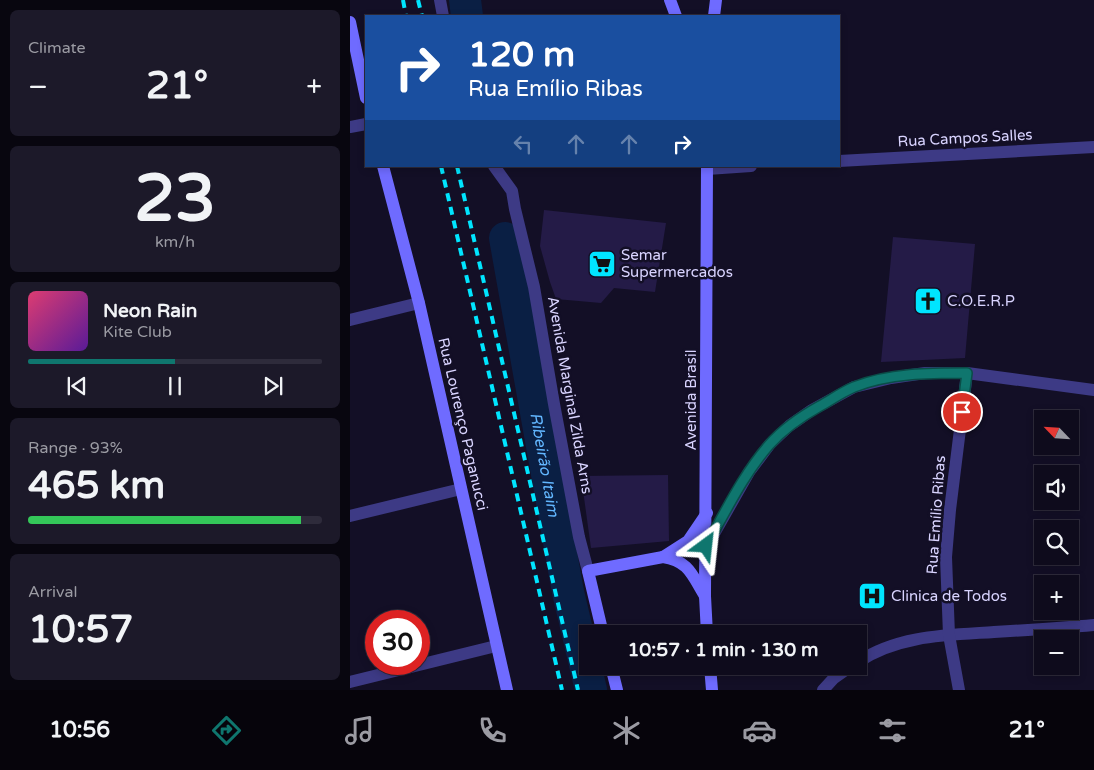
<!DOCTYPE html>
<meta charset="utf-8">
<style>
body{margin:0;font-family:"Varela Round",sans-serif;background:#1c1929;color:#f1f3f6;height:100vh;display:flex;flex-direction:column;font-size:19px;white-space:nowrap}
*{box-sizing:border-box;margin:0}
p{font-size:16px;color:#9b9ba3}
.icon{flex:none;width:28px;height:28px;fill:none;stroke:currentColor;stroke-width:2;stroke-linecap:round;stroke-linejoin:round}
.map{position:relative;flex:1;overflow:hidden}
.sheet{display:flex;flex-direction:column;gap:10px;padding:10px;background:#08060f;width:350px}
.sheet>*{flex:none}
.guide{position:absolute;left:15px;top:15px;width:475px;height:152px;border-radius:0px;box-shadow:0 2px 8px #0003,0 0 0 1px #2e2b3b;background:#1a4fa0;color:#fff;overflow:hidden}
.needle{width:32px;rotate:295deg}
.fabs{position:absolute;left:684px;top:410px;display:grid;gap:10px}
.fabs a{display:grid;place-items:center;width:45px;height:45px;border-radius:0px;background:#0e0b1c;box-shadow:0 2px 8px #0003,0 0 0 1px #2e2b3b;font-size:25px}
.speed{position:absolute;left:15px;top:610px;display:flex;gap:10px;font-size:25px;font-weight:700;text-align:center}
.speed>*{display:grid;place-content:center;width:65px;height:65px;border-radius:50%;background:#0e0b1c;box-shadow:0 2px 8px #0003,0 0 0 1px #2e2b3b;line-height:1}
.speed .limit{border:8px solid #d22;background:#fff;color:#111}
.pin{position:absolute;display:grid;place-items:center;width:42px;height:42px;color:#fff;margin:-21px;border:2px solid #fff;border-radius:50%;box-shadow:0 1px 5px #0007}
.me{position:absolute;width:55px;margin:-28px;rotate:30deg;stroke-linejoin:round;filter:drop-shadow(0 0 4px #0008)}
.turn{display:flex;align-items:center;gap:18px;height:105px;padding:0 20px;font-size:22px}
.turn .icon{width:65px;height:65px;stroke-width:2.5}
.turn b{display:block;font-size:35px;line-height:42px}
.lanes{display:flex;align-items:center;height:48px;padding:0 20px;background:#0003;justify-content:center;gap:25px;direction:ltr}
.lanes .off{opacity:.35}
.big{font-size:38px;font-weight:800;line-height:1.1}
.sheet .tile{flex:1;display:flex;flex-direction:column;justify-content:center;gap:8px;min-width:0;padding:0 18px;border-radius:8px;background:#1c1929}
.sheet .dial{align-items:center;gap:0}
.dial b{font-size:65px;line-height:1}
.song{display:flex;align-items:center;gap:15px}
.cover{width:60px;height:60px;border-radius:8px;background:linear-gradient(135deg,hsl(340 70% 55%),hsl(270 70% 35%))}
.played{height:5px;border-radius:2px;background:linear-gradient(90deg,#0f766e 50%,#2e2b3b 50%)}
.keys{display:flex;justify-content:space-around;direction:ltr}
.heat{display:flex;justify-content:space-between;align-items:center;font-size:28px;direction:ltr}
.charge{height:8px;border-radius:4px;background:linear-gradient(90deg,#34c759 93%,#2e2b3b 0)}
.trip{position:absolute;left:229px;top:625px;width:288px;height:50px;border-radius:0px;background:#0e0b1c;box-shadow:0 2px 8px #0003,0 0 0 1px #2e2b3b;font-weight:800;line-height:50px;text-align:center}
.menu{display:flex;height:80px;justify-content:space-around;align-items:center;background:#06040b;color:#9b9ba3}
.menu .icon{width:35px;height:35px}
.menu .active{color:#0f766e}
.menu b{font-size:22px;color:#f1f3f6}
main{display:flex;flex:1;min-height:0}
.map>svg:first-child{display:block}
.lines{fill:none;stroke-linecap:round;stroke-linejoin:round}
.river{stroke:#0a1f44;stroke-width:32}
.building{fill:#241b47}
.minor{stroke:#3d3a85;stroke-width:12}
.tertiary{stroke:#3d3a85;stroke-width:12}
.secondary{stroke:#6f6bff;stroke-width:12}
.rail{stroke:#00e5ff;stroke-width:4;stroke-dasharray:8 6;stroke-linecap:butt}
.route-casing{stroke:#0a4d48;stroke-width:12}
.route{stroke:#0f766e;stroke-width:9}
.labels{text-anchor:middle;stroke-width:5;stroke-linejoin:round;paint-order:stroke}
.street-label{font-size:15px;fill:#d9d4ff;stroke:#130f26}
.poi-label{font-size:15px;fill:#d9d4ff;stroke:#130f26;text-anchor:start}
.water-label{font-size:16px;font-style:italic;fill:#62b6ff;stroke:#130f26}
</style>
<main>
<section class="sheet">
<div class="tile"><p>Climate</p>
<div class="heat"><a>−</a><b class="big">21°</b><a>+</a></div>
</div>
<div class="tile dial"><b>23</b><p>km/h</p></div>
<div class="tile">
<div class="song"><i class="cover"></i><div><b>Neon Rain</b><p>Kite Club</p></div></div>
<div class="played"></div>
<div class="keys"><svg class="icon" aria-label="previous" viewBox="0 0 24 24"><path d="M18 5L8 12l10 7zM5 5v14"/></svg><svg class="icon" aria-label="pause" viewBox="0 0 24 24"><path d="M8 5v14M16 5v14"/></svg><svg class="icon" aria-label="next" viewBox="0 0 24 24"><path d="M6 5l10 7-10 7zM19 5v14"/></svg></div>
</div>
<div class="tile"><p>Range · 93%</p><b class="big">465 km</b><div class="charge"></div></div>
<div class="tile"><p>Arrival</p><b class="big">10:57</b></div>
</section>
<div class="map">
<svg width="744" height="690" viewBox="0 0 744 690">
<rect width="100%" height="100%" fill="#130f26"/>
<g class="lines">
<g class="river">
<path d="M 115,0 L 117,16"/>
<path id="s1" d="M 155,238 L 218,592 L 241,690"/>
</g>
</g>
<g class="building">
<path d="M 194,210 L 316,223 L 305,292 L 264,288 L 251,303 L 206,299 L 200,282 L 190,246 Z"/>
<path d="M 543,237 L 625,244 L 615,358 L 531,362 Z"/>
<path d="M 318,475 L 319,541 L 241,548 L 231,476 Z"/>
</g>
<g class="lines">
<g class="minor">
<path d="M 0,127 L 16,124"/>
<path d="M 489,161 L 744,147"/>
<path d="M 357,169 L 401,166"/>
<path d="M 0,320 L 69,303"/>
<path d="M 0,516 L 111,489"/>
<path d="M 357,546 L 399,472 L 420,444 L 439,426 L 462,410 L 504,387 L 541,378 L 575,373 L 617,373 L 744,390"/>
<path d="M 508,662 C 548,635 598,635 644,632 C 678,630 711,628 744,625"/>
<path d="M 0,682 L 146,646"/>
<path d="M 473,690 L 484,678 L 501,666"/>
<path d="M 609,690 L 599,635 L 596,557 L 600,510 L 617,373"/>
</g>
<g class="tertiary">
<path d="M 90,0 L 93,16"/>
<path d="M 144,166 L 162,191 L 165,209 L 184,287 L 204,404 L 229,537 L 238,571"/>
</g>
<g class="secondary">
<path d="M 320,0 L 326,16"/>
<path d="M 364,16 L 366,0"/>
<path d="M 0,22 L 16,98"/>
<path d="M 33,166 L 69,303 L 157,690"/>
<path d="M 313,557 L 338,541 L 357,513"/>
<path d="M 253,634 L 238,571 L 313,557 C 339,561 342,575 355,596"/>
<path d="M 357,634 L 355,596 L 357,166"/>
<path d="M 261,666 L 267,690"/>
<path d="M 360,666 L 362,690"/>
</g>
<g class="rail">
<path d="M 53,0 L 56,16"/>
<path d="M 68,0 L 72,16"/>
<path d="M 91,166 L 212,690"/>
<path d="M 107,166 L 228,690"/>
</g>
</g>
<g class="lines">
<g class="route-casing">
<path id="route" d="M 356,546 C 376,511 393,475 419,445 C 433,429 452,416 470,406 C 481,400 492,392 504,387 C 539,373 580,373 617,373 L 612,412"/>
</g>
<use href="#route" class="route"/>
</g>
<defs>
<g id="supermarket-square" transform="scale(1.4375)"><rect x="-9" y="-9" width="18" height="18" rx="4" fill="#00e5ff" stroke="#130f26"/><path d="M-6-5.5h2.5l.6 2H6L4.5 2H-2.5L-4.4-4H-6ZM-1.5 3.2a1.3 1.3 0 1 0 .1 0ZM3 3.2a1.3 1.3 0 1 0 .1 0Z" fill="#111"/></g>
<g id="church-square" transform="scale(1.4375)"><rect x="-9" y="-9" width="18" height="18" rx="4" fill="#00e5ff" stroke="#130f26"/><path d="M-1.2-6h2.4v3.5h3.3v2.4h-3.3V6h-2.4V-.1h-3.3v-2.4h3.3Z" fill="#111"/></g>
<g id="hospital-square" transform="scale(1.4375)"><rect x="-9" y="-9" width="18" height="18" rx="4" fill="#00e5ff" stroke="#130f26"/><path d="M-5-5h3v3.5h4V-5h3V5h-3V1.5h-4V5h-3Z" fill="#111"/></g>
</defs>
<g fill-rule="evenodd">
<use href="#supermarket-square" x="252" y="264"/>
<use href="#church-square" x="578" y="301"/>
<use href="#hospital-square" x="522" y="596"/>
</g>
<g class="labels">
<g class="street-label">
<text transform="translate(615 138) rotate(-3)" y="5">Rua Campos Salles</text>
<text transform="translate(220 395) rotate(80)" y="5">Avenida Marginal Zilda Arns</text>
<text transform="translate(341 400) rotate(-90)" y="5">Avenida Brasil</text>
<text transform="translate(113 424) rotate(77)" y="5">Rua Lourenço Paganucci</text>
<text transform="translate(586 515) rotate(-86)" y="5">Rua Emílio Ribas</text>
</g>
<g class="poi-label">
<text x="271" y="260">Semar<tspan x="271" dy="17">Supermercados</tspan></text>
<text x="597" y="306">C.O.E.R.P</text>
<text x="541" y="601">Clinica de Todos</text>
</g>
<g class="water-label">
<text dy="6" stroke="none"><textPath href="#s1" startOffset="230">Ribeirão Itaim</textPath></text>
</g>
</g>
</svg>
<div class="fabs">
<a><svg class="needle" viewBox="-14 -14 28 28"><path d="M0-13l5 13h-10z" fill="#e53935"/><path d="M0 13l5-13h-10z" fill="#9b9ba3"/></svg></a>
<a><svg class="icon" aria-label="sound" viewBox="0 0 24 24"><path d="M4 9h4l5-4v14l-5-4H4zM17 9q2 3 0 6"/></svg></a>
<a><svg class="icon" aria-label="search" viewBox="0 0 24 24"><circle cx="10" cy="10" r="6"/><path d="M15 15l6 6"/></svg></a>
<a>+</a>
<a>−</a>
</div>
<div class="speed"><div class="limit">30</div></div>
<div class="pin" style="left:612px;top:412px;background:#d93025"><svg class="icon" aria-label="arrive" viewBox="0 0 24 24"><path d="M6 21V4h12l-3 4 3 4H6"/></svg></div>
<svg class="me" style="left:356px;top:546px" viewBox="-20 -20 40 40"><path d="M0-17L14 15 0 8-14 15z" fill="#0f766e" stroke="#fff" stroke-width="4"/></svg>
<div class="trip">10:57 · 1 min · 130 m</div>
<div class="guide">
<div class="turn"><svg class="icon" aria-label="right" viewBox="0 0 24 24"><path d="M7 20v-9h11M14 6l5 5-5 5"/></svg><div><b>120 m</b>Rua Emílio Ribas</div></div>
<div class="lanes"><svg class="icon off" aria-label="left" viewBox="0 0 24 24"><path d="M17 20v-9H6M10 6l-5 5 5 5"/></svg><svg class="icon off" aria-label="ahead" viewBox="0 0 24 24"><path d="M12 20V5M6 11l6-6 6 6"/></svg><svg class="icon off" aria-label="ahead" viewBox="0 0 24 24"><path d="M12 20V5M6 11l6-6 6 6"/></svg><svg class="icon" aria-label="right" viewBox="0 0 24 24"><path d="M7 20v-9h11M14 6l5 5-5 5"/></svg></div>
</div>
</div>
</main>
<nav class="menu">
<b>10:56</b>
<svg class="icon active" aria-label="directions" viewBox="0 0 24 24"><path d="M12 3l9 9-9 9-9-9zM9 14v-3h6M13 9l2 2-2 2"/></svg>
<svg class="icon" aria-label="music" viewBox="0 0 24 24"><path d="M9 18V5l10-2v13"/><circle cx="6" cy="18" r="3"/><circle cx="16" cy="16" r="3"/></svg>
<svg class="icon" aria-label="phone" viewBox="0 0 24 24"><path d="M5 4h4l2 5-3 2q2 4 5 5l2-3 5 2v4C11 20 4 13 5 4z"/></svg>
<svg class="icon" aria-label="climate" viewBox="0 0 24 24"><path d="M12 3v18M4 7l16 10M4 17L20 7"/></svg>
<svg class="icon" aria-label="car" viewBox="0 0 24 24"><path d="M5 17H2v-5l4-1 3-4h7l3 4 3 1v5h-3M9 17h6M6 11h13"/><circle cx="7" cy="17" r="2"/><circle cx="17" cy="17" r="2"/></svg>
<svg class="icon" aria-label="filters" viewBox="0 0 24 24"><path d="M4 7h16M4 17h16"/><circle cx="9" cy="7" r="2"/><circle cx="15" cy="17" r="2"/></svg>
<b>21°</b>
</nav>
